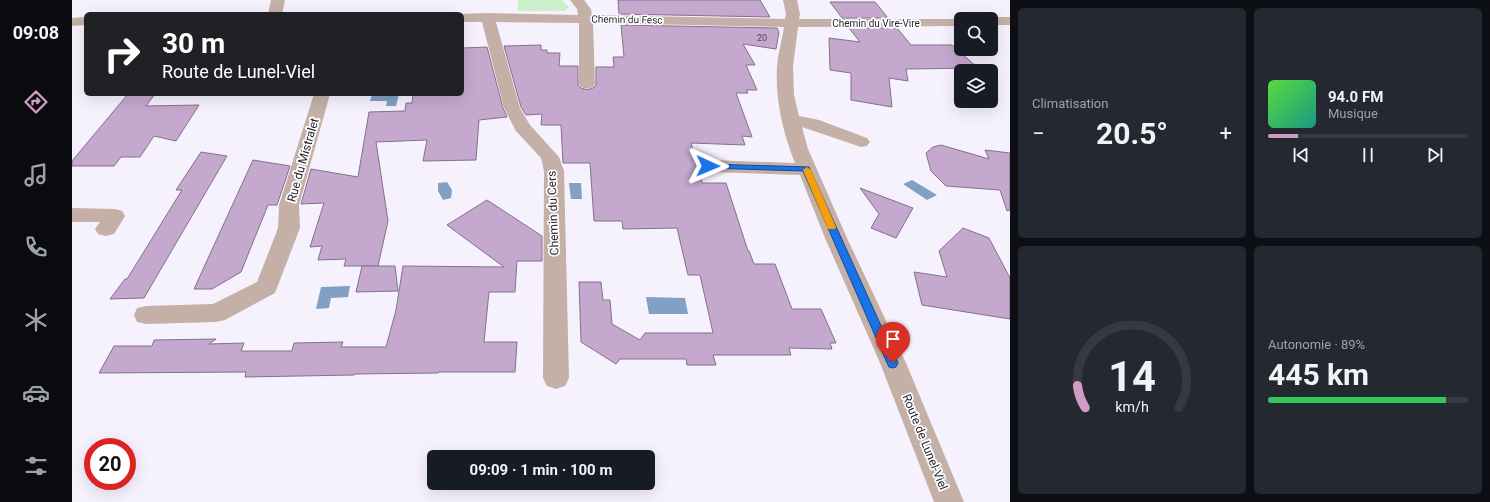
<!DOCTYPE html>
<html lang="fr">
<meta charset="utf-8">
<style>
body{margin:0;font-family:Roboto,sans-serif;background:#242831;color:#f1f3f6;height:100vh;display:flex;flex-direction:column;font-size:15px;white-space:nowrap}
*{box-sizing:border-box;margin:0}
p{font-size:13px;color:#9ea1a6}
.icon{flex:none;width:22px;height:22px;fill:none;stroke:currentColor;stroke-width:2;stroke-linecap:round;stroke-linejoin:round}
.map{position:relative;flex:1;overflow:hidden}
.panel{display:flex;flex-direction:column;gap:8px;padding:8px;background:#0d0f14;width:480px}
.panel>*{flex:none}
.top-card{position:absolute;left:12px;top:12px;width:380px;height:84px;border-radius:6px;box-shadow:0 4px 16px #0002;background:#202124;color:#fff;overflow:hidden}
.controls{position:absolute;left:882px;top:12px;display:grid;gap:8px}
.controls a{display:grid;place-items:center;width:44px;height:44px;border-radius:6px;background:#171b24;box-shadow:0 4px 16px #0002;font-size:20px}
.speed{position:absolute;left:12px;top:438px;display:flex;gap:8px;font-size:20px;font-weight:700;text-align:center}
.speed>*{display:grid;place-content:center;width:52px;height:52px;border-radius:50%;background:#171b24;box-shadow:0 4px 16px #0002;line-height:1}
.speed .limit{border:6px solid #d22;background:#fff;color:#111}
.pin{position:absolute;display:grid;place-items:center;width:34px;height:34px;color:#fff;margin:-41px -17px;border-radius:50% 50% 50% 0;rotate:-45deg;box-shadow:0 0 4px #0007}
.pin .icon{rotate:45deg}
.me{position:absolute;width:44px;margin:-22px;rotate:91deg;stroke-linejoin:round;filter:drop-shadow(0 0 3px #0008)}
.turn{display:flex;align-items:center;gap:14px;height:84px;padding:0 12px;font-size:18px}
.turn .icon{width:52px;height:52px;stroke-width:2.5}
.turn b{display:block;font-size:28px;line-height:34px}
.big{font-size:30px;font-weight:700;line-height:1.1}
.panel .card{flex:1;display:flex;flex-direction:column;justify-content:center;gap:6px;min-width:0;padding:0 14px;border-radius:6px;background:#242831}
.panel .dial{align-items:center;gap:0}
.dial svg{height:104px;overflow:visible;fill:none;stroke:#363941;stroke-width:7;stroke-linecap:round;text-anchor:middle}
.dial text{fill:#f1f3f6;stroke:none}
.song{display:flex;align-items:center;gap:12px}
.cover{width:48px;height:48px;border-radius:6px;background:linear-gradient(135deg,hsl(110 70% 55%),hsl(170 70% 35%))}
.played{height:4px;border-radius:2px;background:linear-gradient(90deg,#d19cc3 15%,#363941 15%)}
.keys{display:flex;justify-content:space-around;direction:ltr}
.heat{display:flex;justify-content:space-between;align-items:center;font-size:22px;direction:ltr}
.charge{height:6px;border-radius:3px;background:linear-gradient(90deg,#34c759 89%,#363941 0)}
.panel .tiles{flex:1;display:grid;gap:8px;grid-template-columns:repeat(2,1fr)}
.trip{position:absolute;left:355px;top:450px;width:228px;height:40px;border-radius:6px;background:#171b24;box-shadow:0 4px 16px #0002;font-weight:700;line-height:40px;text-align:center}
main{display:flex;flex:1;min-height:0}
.dock{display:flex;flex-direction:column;width:72px;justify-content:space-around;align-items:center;background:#090b0e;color:#9ea1a6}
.dock .icon{width:28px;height:28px}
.dock .active{color:#d19cc3}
.dock b{font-size:18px;color:#f1f3f6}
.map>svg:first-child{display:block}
.green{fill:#ccefcb}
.water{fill:#82a0c3}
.building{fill:#c4a8ce;stroke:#83718a}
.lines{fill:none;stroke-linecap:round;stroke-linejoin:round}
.minor{fill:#c4b0a6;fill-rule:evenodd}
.route{fill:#1a73e8;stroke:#114b97}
.slow{fill:#f59e0b}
.labels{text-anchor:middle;stroke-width:3.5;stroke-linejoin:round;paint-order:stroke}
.far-number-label{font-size:9px;fill:#4f4658}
.far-street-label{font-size:10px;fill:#282530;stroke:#fff}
.street-label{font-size:12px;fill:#282530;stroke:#fff}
</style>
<main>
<nav class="dock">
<b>09:08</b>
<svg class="icon active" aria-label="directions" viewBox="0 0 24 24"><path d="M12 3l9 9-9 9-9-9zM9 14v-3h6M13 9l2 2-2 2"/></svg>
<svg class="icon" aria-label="music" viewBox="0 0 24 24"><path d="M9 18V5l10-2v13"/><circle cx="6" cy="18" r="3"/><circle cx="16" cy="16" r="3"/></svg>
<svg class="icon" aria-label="phone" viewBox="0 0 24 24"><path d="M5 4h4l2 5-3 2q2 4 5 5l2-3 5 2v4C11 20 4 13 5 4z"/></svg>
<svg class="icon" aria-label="climate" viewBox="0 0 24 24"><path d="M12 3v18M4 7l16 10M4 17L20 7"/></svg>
<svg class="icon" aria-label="car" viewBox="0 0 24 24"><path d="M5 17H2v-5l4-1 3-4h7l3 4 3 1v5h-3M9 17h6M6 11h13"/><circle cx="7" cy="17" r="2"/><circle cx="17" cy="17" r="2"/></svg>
<svg class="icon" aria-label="filters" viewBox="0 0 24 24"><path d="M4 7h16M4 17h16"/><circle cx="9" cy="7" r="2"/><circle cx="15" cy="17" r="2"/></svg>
</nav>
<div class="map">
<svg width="938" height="502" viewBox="0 0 938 502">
<rect width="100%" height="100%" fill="#f5f2fe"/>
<path class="green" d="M 446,0 L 490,0 L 497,7 L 493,11 L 446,11 Z"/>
<g class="water">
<path d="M 300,94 L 327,94 L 324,106 L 314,106 L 315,101 L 298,101 Z"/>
<path d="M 840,180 L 865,195 L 855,200 L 831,184 Z"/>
<path d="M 375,182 L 380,190 L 379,198 L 371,200 L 366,191 L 366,183 Z"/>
<path d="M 497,183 L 509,183 L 510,199 L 499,199 Z"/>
<path d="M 278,286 L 276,297 L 259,298 L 257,308 L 244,309 L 249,287 Z"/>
<path d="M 574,297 L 613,298 L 616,314 L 577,314 Z"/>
</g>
<g class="building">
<path d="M 546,0 L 688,0 L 698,17 L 547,14 Z"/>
<path d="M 758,2 L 803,2 L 816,18 L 770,18 Z"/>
<path d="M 549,25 L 705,28 L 707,32 L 704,49 L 671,44 L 683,65 L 674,65 L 685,90 L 674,90 L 676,93 L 664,93 L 680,137 L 670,136 L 673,145 L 619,143 L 630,183 L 654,183 L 676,251 L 677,251 L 682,264 L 703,264 L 720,309 L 749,309 L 764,343 L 758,343 L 760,349 L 717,348 L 719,355 L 641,355 L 644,365 L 615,365 L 614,359 L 548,359 L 544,364 L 509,342 L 507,282 L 529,282 L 531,300 L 538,300 L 540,324 L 568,340 L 573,333 L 641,333 L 628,275 L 616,275 L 605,228 L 551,229 L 550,221 L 522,221 L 518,163 L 491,163 L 489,125 L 469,125 L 470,114 L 454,115 L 449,107 L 432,46 L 469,45 L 469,50 L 475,50 L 475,53 L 488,53 L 487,66 L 506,66 L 506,85 L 509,88 L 515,90 L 521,88 L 524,85 L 524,67 L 542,67 L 541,57 L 552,57 Z"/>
<path d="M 777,28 L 825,28 L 839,45 L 880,45 L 906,68 L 834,69 L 836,81 L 817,78 L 820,107 L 779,100 L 779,73 L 758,70 L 757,38 L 788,42 Z"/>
<path d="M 415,47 L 431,108 L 435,117 L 407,120 L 404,160 L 351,161 L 355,140 L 304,142 L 316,221 L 306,266 L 272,266 L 274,259 L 246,260 L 250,246 L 238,247 L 252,203 L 229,204 L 239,169 L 286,177 L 297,112 L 333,111 L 334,103 L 340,103 L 341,94 L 390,94 L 390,48 Z"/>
<path d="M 56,94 L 83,94 L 74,106 L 127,105 L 104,141 L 82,136 L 68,157 L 49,157 L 42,166 L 0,166 L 0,161 Z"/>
<path d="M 869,145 L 917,159 L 913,150 L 938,153 L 938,210 L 935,211 L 928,190 L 874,186 L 859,171 L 854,153 L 861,147 Z"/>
<path d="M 129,152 L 155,156 L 72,298 L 38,299 L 53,279 L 55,279 L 110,190 L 104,190 Z"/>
<path d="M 181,160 L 218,166 L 205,205 L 196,205 L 169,272 L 140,289 L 122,289 Z"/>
<path d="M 788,188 L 841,208 L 824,238 L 799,228 L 807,214 Z"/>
<path d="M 415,200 L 470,236 L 470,261 L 445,261 L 443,292 L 417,292 L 412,342 L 445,342 L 443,372 L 367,372 L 366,373 L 283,374 L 282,375 L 173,377 L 174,372 L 27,373 L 42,346 L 80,346 L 82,340 L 144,339 L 137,344 L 172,343 L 169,351 L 220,351 L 222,343 L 271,342 L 269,347 L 314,347 L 324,310 L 331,266 L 432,267 L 375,225 Z"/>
<path d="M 891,228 L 917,238 L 938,278 L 938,319 L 850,305 L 842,272 L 875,277 L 867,251 Z"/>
<path d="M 290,266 L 323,266 L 326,291 L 284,292 Z"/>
</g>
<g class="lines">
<g class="minor">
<path d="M 199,0 L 213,0 L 210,14 L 196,14 Z"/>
<path d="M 498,0 L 512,0 L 519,9 L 520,15 L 713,19 L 714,14 L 711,0 L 725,0 L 728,14 L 727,19 L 894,19 L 889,19 L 889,26 L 726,27 L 721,66 L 722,95 L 727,116 L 747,120 L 795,138 L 798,142 L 795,146 L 789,147 L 730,127 L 736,149 L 775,238 L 834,363 L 892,502 L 862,502 L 808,363 L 753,238 L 728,175 L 636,172 L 629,170 L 627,166 L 629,162 L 636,160 L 723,163 C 711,133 703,99 705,67 C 706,53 710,40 712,27 L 521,23 L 523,84 L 521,87 L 515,89 L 509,87 L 507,84 L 507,23 L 424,22 L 448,108 L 458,125 L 487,157 L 492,171 L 497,378 L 493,386 L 484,389 L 475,386 L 471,378 L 472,171 L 469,158 L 444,131 L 432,108 L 410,22 L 390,22 L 389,14 L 416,13 L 506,15 L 505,9 Z"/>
<path d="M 14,17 L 14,25 L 0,26 L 0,18 Z"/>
<path d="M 919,17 L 938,17 L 938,25 L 919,25 L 919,19 L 913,19 Z"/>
<path d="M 242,94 L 258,94 L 227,205 L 228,228 L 203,293 L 153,320 L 144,322 L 74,324 L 65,322 L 62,315 L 65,308 L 74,306 L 141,304 L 185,282 L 206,228 L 207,205 Z"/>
<path d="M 0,208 L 43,209 L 50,211 L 53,216 L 42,234 L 34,236 L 26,234 L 23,229 L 28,222 L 0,222 Z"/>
</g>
</g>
<path class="route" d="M 636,164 L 737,167 L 826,363 L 824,367 L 821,368 L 817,367 L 815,363 L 731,171 L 633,168 L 632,166 Z"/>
<path class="slow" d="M 735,167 L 739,170 L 764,227 L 763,229 L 756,229 L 755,227 L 731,170 Z"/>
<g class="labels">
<g class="far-number-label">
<text x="690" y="41">20</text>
</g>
<g class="far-street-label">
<text transform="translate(555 19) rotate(1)" y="4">Chemin du Fesc</text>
<text x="804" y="27">Chemin du Vire-Vire</text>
</g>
<g class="street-label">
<text transform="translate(231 160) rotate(-74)" y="4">Rue du Mistralet</text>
<text transform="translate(481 213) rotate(-92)" y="4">Chemin du Cers</text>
<text transform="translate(853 442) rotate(68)" y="4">Route de Lunel-Viel</text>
</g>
</g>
</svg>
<div class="controls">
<a><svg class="icon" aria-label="search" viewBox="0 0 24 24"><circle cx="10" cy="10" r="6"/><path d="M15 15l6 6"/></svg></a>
<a><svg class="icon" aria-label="layers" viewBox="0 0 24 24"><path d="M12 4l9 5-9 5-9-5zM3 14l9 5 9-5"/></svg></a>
</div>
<div class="speed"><div class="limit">20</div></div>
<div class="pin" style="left:821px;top:363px;background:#d93025"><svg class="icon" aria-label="arrive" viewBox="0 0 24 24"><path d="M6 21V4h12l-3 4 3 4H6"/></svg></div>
<svg class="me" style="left:636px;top:166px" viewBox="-20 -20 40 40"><path d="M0-17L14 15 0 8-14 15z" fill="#1a73e8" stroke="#fff" stroke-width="4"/></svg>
<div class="trip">09:09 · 1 min · 100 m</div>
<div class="top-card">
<div class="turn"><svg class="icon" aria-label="right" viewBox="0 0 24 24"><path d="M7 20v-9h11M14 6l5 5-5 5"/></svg><div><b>30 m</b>Route de Lunel-Viel</div></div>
</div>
</div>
<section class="panel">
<div class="tiles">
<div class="card"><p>Climatisation</p>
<div class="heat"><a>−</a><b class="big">20.5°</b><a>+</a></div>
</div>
<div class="card">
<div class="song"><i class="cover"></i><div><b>94.0 FM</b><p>Musique</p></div></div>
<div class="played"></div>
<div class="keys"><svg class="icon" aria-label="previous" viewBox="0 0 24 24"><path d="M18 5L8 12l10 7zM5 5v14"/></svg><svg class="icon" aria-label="pause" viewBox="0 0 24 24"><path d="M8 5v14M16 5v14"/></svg><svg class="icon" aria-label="next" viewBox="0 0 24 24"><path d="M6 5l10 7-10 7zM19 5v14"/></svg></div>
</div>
<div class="card dial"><svg viewBox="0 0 100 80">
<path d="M14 69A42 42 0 1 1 86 69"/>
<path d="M14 69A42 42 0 0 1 8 52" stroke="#d19cc3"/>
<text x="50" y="56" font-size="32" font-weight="700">14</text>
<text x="50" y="72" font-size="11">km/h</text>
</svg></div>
<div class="card"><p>Autonomie · 89%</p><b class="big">445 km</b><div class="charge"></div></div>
</div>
</section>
</main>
